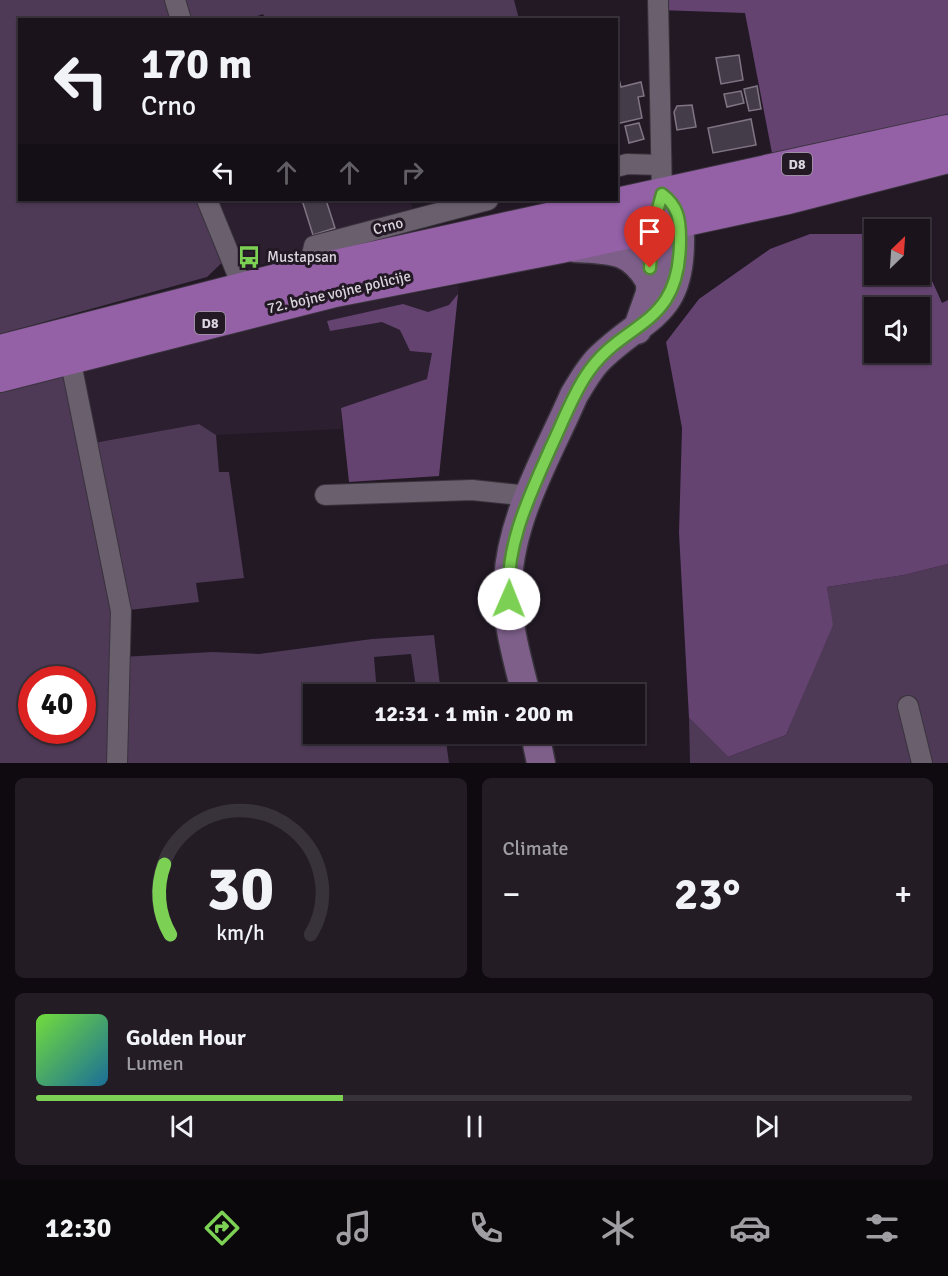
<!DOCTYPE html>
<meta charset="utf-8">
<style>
body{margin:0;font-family:Signika,sans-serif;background:#231c25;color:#f1f3f6;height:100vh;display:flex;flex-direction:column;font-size:22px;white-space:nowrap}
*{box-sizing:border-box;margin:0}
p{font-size:20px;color:#9f9ea3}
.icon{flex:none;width:33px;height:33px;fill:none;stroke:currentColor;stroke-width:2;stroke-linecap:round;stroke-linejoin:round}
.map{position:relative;height:763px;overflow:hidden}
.panel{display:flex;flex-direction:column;gap:15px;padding:15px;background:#0e0a0f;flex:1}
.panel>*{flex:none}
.top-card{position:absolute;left:18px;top:18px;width:600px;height:183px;border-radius:0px;box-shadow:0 2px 4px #0004,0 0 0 2px #38323b;background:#1a131c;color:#f1f3f6;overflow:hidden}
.needle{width:39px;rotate:25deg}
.tools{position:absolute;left:864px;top:219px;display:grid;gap:12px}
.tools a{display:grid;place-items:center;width:66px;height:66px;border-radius:0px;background:#1a131c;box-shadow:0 2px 4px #0004,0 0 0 2px #38323b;font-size:30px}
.speed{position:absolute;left:18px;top:666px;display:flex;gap:12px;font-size:30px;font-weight:700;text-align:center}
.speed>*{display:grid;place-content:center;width:78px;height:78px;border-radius:50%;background:#1a131c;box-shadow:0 2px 4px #0004,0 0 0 2px #38323b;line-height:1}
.speed .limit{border:9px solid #d22;background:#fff;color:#111}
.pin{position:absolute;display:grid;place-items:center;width:51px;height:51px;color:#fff;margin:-62px -26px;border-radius:50% 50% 50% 0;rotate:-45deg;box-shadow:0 0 6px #0007}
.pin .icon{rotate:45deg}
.me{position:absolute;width:66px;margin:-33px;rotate:1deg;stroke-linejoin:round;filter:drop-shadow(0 0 4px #0008)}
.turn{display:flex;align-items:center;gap:21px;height:126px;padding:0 24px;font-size:27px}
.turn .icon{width:78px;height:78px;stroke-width:2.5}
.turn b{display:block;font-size:42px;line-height:51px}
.lanes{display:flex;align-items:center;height:57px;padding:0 24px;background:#0003;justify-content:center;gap:30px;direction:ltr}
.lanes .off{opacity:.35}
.big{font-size:45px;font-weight:700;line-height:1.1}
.panel .card{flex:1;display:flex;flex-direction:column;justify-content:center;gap:9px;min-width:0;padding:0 21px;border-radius:9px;background:#231c25}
.panel .dial{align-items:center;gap:0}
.dial svg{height:156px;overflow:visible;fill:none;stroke:#38323b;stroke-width:7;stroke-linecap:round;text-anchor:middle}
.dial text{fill:#f1f3f6;stroke:none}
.song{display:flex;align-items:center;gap:18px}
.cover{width:72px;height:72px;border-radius:9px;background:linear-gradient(135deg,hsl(100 70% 55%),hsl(200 70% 35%))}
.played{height:6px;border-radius:3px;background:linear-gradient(90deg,#7cd154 35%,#38323b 35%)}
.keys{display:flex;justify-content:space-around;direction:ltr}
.heat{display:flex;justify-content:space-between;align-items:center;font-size:33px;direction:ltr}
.panel .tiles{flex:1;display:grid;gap:15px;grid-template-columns:1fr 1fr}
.card:last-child{grid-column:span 2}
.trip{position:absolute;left:303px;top:684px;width:342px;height:60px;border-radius:0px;background:#1a131c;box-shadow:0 2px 4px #0004,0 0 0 2px #38323b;font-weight:700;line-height:60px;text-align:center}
.tab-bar{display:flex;height:96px;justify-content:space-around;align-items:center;background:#0a080b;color:#9f9ea3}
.tab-bar .icon{width:42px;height:42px}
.tab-bar .active{color:#7cd154}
.tab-bar b{font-size:27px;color:#f1f3f6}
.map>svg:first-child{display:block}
.built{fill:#2c1f30}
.green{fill:#4e3956;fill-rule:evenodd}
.forest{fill:#644370;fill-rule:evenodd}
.building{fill:#453c49;stroke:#807584;stroke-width:1.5}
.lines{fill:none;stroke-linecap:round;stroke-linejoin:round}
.street-casing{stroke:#39333c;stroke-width:22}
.secondary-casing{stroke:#39333c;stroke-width:31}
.primary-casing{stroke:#39333c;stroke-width:34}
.street{stroke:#695f6d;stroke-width:20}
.secondary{stroke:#7e5f8a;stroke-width:28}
.primary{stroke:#9460a6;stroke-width:32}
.route-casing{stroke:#518837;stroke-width:15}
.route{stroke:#7cd154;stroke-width:10}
.labels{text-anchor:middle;stroke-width:6;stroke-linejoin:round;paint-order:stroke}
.shield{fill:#221925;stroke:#a49da6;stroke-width:1.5}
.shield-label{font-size:14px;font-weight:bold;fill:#dbd6de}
.street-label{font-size:15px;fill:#dbd6de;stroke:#221925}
.poi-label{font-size:15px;fill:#dbd6de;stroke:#221925;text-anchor:start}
</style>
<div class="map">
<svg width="948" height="763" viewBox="0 0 948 763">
<rect width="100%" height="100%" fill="#221925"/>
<g class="built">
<path d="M 207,200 L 409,200 L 415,213 L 236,273 Z"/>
<path d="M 459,285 L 450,373 L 341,408 L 342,429 L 216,435 L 199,424 L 88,444 L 73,367 L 288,316 Z"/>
</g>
<g class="green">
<path d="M 0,0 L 514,0 L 519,19 L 266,20 L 263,14 L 246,20 L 20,20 L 20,200 L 207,200 L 230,255 L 207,277 L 0,334 Z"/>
<path d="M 73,367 L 88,444 L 199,424 L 216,435 L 219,472 L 229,472 L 244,578 L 196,583 L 199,602 L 121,611 L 121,657 L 212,652 L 259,654 L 372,639 L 434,635 L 441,694 L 417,694 L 411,654 L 374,657 L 377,694 L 314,694 L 314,734 L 445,734 L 449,763 L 0,763 L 0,386 ZM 32,680 L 82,680 L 82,730 L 32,730 Z"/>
<path d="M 948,564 L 948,763 L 690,763 L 689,718 L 728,757 L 786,735 L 832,625 L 827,587 L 904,575 Z"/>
</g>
<g class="forest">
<path d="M 658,0 L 948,0 L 948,119 L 772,153 L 745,13 L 659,10 Z"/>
<path d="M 810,234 L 874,234 L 874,274 L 920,274 L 920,254 L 942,303 L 948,300 L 948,564 L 904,575 L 827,587 L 833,625 L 786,735 L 728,757 L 689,718 L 679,533 L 682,428 L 666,342 L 699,299 L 770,249 ZM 874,308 L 920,308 L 920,352 L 874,352 Z"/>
<path d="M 458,294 L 439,476 L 349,482 L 341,408 L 427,379 L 432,353 L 410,351 L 400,330 L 382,322 L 330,331 L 327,321 L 403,304 L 428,312 L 449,305 Z"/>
</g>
<g class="building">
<path d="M 739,55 L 743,80 L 721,84 L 716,58 Z"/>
<path d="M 616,67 L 621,87 L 641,82 L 644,96 L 638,97 L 642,118 L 616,124 Z"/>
<path d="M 757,86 L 761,109 L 749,111 L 744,89 Z"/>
<path d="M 741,91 L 744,103 L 727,107 L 724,94 Z"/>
<path d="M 692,105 L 696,127 L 677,130 L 674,112 L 677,106 Z"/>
<path d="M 751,119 L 756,145 L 713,153 L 708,128 Z"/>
<path d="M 639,123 L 644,139 L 629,143 L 625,126 Z"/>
<path d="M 302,200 L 326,200 L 335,228 L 313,235 Z"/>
</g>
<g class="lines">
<g class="street-casing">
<g id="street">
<path d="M 175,0 L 181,20"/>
<path d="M 658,0 L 662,194"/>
<path d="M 616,167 L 627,164 L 661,165"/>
<path d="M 207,200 L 243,288"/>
<path d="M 308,272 L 314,246 L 488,200"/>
<path d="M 70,358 L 121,611 L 117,763"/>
<path d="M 325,495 L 472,490 L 530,496"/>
<path d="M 908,706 L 922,763"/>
</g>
</g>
<g class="secondary-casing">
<g id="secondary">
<path d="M 575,248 C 610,250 630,248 649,280"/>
<path d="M 526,694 C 517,658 505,619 508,581 C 511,516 549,453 574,395 C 582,382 590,367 601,357 C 646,314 681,315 680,238 C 680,219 678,206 662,194 L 653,227 L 650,293 L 637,330"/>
<path d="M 535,734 L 541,763"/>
</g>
</g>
<g class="primary-casing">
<g id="primary">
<path d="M 0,351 L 308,272 L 948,131"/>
<path d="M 0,376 L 335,291 L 561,247 L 788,198 L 948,157"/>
</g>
</g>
<use href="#street" class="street"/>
<use href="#secondary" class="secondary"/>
<use href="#primary" class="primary"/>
</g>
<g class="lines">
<g class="route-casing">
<path id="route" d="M 509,599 C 505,545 530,495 551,447 C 562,424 571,399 585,377 C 622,318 681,331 680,238 C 680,219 678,206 662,194 L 653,226 L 650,268"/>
</g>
<use href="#route" class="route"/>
</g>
<defs>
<g id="bus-bare" transform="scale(1.8)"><path d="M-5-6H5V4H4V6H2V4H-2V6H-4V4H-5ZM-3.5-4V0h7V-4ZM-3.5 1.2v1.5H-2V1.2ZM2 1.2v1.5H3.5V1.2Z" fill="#7cd154" stroke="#221925" stroke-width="2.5" paint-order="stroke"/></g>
</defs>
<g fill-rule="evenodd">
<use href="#bus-bare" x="249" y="257"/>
</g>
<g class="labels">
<g class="shield">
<rect x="782" y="153" width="30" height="22" rx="4.5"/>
<rect x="195" y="312" width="30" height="22" rx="4.5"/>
</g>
<g class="shield-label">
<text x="797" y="169">D8</text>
<text x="210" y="328">D8</text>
</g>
<g class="street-label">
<text transform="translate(388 226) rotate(-15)" y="5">Crno</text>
<text transform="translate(339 292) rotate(-13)" y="5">72. bojne vojne policije</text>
</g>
<g class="poi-label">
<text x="267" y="262">Mustapsan</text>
</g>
</g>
</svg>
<div class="tools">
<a><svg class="needle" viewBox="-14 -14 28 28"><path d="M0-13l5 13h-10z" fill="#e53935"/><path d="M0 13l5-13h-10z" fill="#9f9ea3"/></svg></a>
<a><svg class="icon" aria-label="sound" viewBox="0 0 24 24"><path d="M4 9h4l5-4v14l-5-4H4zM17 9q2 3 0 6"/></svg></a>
</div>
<div class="speed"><div class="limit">40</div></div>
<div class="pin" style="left:650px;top:268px;background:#d93025"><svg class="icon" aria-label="arrive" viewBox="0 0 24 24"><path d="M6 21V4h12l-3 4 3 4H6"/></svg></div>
<svg class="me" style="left:509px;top:599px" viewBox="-20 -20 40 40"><circle r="19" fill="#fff"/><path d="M0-13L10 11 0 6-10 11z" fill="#7cd154"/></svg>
<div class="trip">12:31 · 1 min · 200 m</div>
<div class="top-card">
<div class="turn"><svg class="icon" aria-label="left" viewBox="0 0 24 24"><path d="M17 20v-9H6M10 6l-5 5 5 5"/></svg><div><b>170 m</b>Crno</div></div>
<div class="lanes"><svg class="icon" aria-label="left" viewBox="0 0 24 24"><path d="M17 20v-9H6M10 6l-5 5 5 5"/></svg><svg class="icon off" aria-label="ahead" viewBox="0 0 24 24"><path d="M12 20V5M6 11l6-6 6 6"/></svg><svg class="icon off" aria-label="ahead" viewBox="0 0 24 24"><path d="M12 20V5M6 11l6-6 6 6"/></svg><svg class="icon off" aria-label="right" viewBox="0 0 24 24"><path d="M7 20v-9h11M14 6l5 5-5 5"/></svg></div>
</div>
</div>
<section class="panel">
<div class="tiles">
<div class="card dial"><svg viewBox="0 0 100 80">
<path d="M14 69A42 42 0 1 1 86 69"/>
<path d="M14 69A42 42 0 0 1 11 33" stroke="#7cd154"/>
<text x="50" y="56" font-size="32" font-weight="700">30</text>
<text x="50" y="72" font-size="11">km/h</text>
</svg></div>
<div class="card"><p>Climate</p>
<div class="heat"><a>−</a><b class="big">23°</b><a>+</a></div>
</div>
<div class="card">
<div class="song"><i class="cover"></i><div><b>Golden Hour</b><p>Lumen</p></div></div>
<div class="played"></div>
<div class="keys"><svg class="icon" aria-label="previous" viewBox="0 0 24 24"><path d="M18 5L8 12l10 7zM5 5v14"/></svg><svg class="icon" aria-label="pause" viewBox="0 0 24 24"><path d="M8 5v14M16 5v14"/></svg><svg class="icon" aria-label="next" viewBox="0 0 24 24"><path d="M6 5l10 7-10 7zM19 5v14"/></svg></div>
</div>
</div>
</section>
<nav class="tab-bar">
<b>12:30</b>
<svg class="icon active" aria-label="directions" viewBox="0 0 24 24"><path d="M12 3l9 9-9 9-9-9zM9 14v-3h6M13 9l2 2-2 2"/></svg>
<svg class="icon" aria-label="music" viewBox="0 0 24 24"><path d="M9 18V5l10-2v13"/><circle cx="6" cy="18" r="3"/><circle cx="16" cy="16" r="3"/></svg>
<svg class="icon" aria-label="phone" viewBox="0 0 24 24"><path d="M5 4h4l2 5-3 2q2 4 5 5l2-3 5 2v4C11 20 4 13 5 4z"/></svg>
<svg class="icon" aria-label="climate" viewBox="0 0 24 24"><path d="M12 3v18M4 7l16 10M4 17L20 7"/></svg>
<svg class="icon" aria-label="car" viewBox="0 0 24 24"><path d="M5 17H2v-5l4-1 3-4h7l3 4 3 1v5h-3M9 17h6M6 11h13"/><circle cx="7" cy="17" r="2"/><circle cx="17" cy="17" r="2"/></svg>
<svg class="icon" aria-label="filters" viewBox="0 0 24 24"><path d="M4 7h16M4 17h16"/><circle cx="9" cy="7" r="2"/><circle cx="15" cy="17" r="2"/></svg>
</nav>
